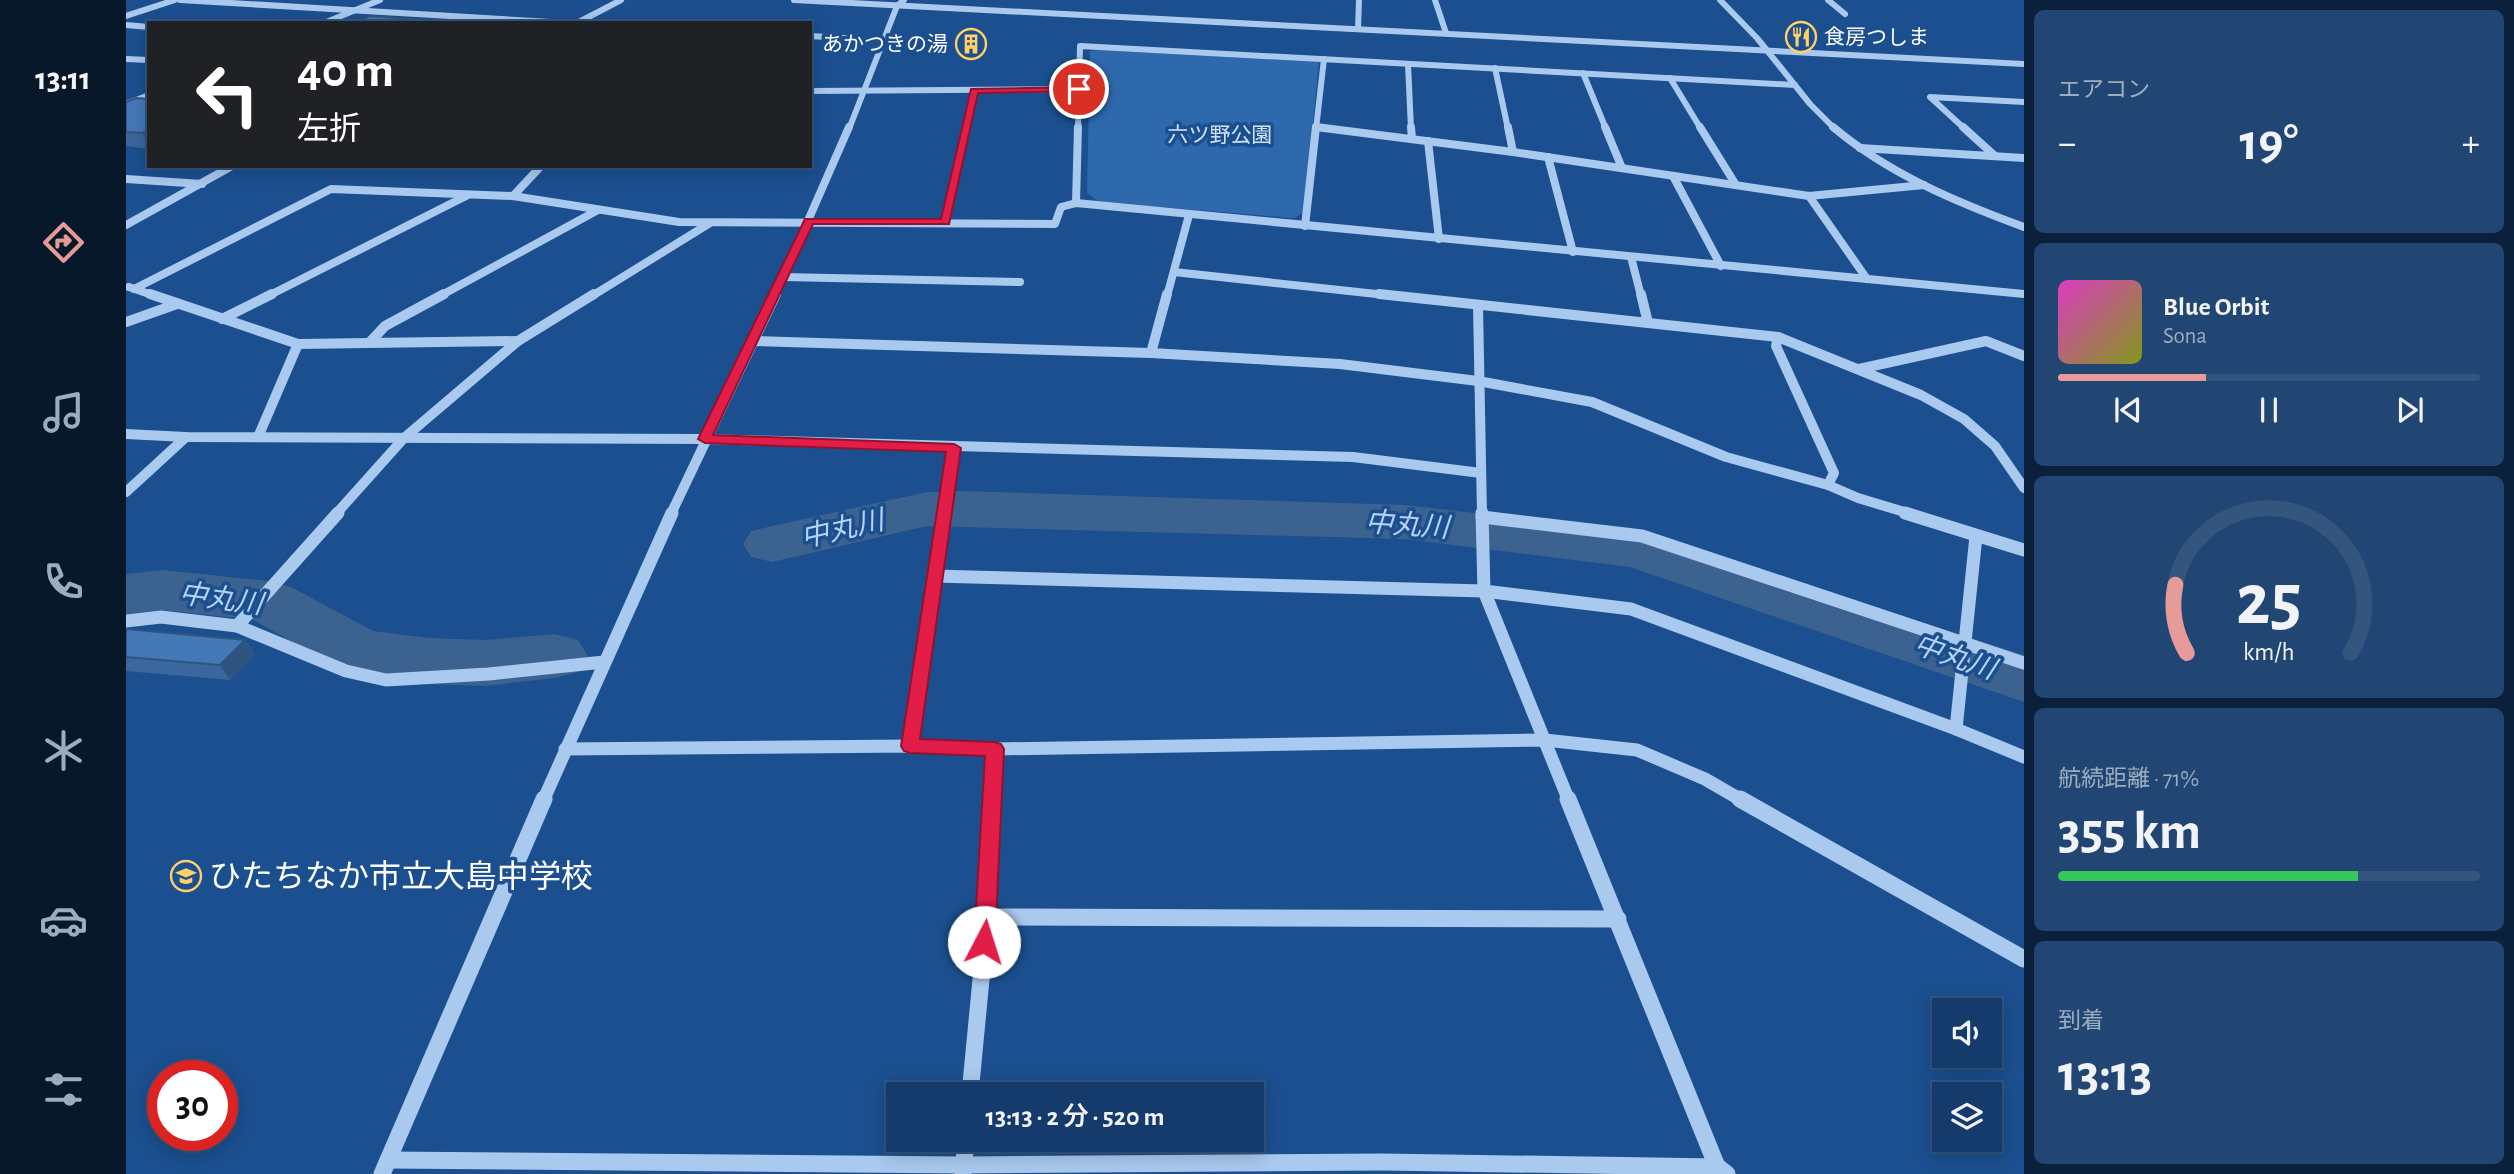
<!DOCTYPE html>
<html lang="ja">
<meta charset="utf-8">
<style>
body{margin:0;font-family:"Alegreya Sans","Noto Sans JP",sans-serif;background:#214673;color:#f1f3f6;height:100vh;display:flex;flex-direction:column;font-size:26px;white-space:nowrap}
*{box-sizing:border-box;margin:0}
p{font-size:23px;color:#9dadc1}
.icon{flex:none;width:38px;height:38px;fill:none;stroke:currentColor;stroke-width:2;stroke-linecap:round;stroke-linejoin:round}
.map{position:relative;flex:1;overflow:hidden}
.side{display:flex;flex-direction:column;gap:10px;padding:10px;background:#0b203b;width:490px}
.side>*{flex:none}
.banner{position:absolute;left:21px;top:21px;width:665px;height:147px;border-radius:0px;box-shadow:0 4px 18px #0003,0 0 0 2px #33557e;background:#202124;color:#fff;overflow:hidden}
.controls{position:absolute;left:1806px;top:998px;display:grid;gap:14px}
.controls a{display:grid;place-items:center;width:70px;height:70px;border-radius:0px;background:#143b6b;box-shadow:0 4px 18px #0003,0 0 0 2px #33557e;font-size:35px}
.speed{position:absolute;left:21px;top:1060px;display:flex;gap:14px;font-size:35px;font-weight:700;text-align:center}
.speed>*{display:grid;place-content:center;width:91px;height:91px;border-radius:50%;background:#143b6b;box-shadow:0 4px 18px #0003,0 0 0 2px #33557e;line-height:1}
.speed .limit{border:10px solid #d22;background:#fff;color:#111}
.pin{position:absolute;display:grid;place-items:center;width:60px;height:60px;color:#fff;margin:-30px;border:4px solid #fff;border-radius:50%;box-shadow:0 2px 7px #0007}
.me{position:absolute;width:77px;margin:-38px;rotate:5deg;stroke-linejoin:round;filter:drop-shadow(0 0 5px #0008)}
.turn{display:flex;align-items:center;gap:24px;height:147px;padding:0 35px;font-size:32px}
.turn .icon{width:91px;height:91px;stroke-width:2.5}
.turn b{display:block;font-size:49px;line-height:60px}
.big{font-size:52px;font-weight:600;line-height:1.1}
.side .tile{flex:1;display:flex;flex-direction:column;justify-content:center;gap:10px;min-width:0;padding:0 24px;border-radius:10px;background:#214673}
.side .dial{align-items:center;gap:0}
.dial svg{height:182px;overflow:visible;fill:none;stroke:#33557e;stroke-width:7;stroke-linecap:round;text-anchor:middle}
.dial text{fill:#f1f3f6;stroke:none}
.song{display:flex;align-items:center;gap:21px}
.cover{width:84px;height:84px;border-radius:10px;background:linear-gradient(135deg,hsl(310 70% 55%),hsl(70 70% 35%))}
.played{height:7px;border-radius:4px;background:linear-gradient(90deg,#e69b98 35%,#33557e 35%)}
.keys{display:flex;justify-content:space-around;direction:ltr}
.heat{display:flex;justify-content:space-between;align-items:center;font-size:38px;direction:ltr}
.charge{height:10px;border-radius:5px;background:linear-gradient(90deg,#34c759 71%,#33557e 0)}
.trip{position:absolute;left:760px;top:1082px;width:378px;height:70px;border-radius:0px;background:#143b6b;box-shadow:0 4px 18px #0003,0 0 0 2px #33557e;font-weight:600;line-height:70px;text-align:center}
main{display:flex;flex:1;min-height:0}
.dock{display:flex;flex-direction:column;width:126px;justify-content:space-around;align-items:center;background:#08182b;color:#9dadc1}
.dock .icon{width:49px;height:49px}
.dock .active{color:#e69b98}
.dock b{font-size:32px;color:#f1f3f6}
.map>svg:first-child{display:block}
.green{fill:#2e69ad}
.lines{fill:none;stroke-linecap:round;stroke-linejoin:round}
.river{fill:#3c6290;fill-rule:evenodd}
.minor-far4{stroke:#a9c9ee;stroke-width:6}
.minor-far3{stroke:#a9c9ee;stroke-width:8}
.minor-far2{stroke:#a9c9ee;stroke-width:10}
.minor-far1{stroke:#a9c9ee;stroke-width:13}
.minor{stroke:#a9c9ee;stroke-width:17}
.wall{fill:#3a679d}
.shaded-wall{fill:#305480}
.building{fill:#4478b7;stroke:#305480;stroke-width:2}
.route{fill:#e11d48;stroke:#92132f;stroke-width:2}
.labels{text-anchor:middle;stroke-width:7;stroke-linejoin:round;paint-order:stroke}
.far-poi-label{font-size:21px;fill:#fff;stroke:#1b4f8f;text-anchor:start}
.far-park-label{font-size:21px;fill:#cfe3fa;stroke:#1b4f8f}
.water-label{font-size:28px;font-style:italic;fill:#b5d3f5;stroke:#1b4f8f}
.near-poi-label{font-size:32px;fill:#fff;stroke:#1b4f8f;text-anchor:start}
</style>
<main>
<nav class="dock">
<b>13:11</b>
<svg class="icon active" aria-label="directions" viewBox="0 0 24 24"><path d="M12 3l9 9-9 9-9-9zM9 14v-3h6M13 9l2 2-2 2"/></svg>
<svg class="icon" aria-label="music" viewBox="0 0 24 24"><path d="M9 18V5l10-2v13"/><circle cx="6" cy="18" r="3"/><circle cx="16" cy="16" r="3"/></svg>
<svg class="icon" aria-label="phone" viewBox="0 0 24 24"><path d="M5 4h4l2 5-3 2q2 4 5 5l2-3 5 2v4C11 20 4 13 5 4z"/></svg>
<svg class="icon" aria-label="climate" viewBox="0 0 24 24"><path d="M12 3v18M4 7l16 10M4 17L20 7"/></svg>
<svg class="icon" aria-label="car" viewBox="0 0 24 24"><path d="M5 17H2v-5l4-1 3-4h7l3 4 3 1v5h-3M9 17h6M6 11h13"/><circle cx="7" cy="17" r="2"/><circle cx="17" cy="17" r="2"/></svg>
<svg class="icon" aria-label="filters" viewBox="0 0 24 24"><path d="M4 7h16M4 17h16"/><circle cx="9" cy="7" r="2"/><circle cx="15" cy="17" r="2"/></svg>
</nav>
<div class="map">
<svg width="1898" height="1174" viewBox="0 0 1898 1174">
<rect width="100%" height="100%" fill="#1b4f8f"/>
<path class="green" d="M 973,50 L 1193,62 L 1178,212 L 1168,218 L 973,202 L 961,193 L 964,51 Z"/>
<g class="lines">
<g class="river">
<path d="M 836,491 L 1279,505 L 1512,532 L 1898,655 L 1898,702 L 1504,567 L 1279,539 L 801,526 L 646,562 L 625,557 L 617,544 L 625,531 L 646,526 L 801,492 Z"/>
<path d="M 37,570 L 143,581 L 165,587 L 247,631 L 303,638 L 359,640 L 429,634 L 452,640 L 462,656 L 452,672 L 429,678 L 359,686 L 303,684 L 232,673 L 209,667 L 128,620 L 37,610 L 0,614 L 0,574 Z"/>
</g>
<g class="minor-far4">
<path d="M 54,0 L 443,23"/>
<path d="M 668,0 L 1898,64"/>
<path d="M 1309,0 L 1320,33"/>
<path d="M 1594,0 L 1631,38 L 1684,104 L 1709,129"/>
<path d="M 1702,0 L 1719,14"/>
<path d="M 0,16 L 49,0"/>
<path d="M 198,23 L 254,0"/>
<path d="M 451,23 L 495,0"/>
<path d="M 0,25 L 23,27"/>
<path d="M 1232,29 L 1233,0"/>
<path d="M 684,36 L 735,39"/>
<path d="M 0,59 L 23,60"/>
<path d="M 1282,64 L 1285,129"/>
<path d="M 1369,68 L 1382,129"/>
<path d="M 1457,73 L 1480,129"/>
<path d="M 1544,78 L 1575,129"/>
<path d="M 684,91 L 953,89"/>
<path d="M 0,104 L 23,95"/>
<path d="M 1190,127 L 1203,129"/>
<path d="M 723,129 L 771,6 L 778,0"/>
<path d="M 840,129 L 848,91"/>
<path d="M 952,129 L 954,46 L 1669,85"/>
<path d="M 1190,129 L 1198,59"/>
<path d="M 1839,129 L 1804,97 L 1898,102"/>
</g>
<g class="minor-far3">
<path d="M 1190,127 L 1387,152 L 1683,196 L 1798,185"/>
<path d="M 1285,127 L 1286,139"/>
<path d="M 1382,127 L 1387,152"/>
<path d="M 1479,127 L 1496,168"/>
<path d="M 1574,127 L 1610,185"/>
<path d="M 1707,127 C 1763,174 1830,202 1898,227"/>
<path d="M 1837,127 L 1869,156"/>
<path d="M 1302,141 L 1313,239"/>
<path d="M 1734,148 L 1898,158"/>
<path d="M 1422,157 L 1447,252"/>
<path d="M 1547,176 L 1595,266"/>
<path d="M 0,179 L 76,184"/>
<path d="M 387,196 L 415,166"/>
<path d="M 1683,196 L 1741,279"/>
<path d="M 950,203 L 952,127"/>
<path d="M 820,222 L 840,127"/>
<path d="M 0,225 L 106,166"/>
<path d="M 1179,226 L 1190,127"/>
<path d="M 1505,257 L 1515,296"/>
<path d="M 1048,272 L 1269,296"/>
<path d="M 658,277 L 894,282"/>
<path d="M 3,287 L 29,296"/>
<path d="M 8,289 L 205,189 L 387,196 L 553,222 L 929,224 L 935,207 L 950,203 L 1898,294"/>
<path d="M 142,296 L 342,195"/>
<path d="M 314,296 L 472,210"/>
<path d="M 466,296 L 584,223"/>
<path d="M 649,296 L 723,127"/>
<path d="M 1041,296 L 1063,215"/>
</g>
<g class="minor-far2">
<path d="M 24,294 L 172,344 L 392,341"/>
<path d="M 1253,294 L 1652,337 L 1795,395 L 1838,419 L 1869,446 L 1898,488"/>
<path d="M 1515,294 L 1522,323"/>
<path d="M 1352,306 L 1356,514"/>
<path d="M 96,319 L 146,294"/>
<path d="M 0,322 L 51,304"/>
<path d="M 1652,337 L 1650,346 L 1708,473 L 1702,485"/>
<path d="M 627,341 L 1025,353 L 1214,364 L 1352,381 L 1466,402 L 1600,457 L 1702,485 L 1732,498 L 1785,514"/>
<path d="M 244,342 L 259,326 L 318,294"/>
<path d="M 1025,353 L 1041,294"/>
<path d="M 1733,369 L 1860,341 L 1898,356"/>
<path d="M 0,434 L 60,437 L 579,439 L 1227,457 L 1355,473"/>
<path d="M 132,437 L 172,344"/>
<path d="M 0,492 L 60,437"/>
<path d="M 210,514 L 278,438 L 392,341 L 468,294"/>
<path d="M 545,514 L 650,294"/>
<path d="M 818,514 L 828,448"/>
</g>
<g class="minor-far1">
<path d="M 1356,513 L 1358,591 L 1443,801"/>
<path d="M 1779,513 L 1898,550"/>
<path d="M 1356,517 L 1516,536 L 1898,663"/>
<path d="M 808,576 L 1358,591 L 1505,609 L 1830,729 L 1898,757"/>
<path d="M 0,621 L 35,617 L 111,626 L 220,671 L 260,680 L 363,674 L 478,662"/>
<path d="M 111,626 L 212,513"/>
<path d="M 1830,729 L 1850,536"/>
<path d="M 784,746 L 818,513"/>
<path d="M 439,749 L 784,746 L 868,749 L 1419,740 L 1511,750 L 1579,779 L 1617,801"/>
<path d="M 417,801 L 546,513"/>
<path d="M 866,801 L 868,749"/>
</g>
<g class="minor">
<path d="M 1442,799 L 1594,1174"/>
<path d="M 1614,799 L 1898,959"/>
<path d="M 861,917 L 1492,919"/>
<path d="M 844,1094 L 861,917 L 866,799"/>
<path d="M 262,1160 L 837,1165 L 1257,1162 L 1592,1167 L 1601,1174"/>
<path d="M 256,1174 L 418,799"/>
<path d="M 837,1174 L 840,1139"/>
</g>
</g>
<g class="wall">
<path d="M 23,99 L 23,149 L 0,146 L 0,102 Z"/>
<path d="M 0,629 L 119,640 L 129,655 L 104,680 L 0,671 Z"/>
</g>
<g class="shaded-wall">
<path d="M 23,130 L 23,146 L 16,133 Z"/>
<path d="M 119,640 L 129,655 L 104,680 L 94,665 Z"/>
</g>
<g class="building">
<path d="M 244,16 L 343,23 L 226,23 Z"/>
<path d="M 10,98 L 23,99 L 23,130 L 16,133 L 0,132 L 0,102 Z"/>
<path d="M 0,629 L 119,640 L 94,665 L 0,657 Z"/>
</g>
<path class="route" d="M 953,87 L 956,91 L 852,93 L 823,224 L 687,224 L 587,435 L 828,444 L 835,448 L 794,739 L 868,742 L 875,744 L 878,749 L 869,942 L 866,949 L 858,952 L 851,949 L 848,942 L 859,756 L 784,753 L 778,751 L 775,746 L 820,452 L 579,443 L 572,439 L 679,219 L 815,219 L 845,89 Z"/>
<defs>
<g id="restaurant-ring" transform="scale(1.575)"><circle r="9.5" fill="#1b4f8f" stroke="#ffd166" stroke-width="1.5"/><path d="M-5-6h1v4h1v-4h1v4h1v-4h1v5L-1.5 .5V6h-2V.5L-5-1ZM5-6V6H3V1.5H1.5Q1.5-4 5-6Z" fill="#ffd166"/></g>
<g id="building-ring" transform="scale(1.575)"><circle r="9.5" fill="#1b4f8f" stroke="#ffd166" stroke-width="1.5"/><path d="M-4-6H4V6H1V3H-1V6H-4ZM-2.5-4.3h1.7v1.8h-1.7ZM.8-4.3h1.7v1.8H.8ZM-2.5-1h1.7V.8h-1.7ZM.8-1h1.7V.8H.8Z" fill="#ffd166"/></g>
<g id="school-ring" transform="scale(1.575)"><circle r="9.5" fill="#1b4f8f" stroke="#ffd166" stroke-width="1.5"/><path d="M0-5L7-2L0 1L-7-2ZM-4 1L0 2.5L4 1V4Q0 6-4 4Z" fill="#ffd166"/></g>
</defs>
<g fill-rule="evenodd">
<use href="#restaurant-ring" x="1675" y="37"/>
<use href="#building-ring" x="845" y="44"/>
<use href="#school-ring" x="60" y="876"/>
</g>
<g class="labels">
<g class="far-poi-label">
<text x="1698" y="44">食房つしま</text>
<text x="822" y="51" text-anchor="end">あかつきの湯</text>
</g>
<g class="far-park-label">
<text x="1094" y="142">六ツ野公園</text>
</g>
<g class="water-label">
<text transform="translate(1281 524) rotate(4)" y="10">中丸川</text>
<text transform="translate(716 528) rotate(-13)" y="10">中丸川</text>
<text transform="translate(95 598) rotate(8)" y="10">中丸川</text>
<text transform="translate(1829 656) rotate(19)" y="10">中丸川</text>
</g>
<g class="near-poi-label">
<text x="83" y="887">ひたちなか市立大島中学校</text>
</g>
</g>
</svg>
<div class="controls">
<a><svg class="icon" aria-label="sound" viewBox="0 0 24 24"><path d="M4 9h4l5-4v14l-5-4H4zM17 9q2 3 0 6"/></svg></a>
<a><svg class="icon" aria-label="layers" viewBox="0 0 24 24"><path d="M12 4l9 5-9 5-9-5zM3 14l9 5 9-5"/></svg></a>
</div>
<div class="speed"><div class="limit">30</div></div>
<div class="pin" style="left:953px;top:89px;background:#d93025"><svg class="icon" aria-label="arrive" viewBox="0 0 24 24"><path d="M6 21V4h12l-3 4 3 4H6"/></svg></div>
<svg class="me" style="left:858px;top:942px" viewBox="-20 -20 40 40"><circle r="19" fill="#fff"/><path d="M0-13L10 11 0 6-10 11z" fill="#e11d48"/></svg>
<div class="trip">13:13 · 2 分 · 520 m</div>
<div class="banner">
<div class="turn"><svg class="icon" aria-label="left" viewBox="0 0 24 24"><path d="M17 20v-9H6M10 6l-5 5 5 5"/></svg><div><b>40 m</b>左折</div></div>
</div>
</div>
<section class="side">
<div class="tile"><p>エアコン</p>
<div class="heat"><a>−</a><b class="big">19°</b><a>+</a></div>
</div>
<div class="tile">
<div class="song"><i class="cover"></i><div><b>Blue Orbit</b><p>Sona</p></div></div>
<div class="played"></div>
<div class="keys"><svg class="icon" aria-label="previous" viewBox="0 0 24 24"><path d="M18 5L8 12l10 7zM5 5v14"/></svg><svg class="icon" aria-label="pause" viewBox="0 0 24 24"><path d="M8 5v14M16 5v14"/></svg><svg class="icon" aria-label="next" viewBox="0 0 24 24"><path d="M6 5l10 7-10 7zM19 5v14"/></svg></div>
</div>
<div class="tile dial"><svg viewBox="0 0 100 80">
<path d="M14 69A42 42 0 1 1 86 69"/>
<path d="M14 69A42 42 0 0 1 9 39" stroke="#e69b98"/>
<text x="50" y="56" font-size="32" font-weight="700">25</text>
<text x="50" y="72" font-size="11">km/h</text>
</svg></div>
<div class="tile"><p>航続距離 · 71%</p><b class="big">355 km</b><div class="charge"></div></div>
<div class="tile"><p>到着</p><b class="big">13:13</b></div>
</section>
</main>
